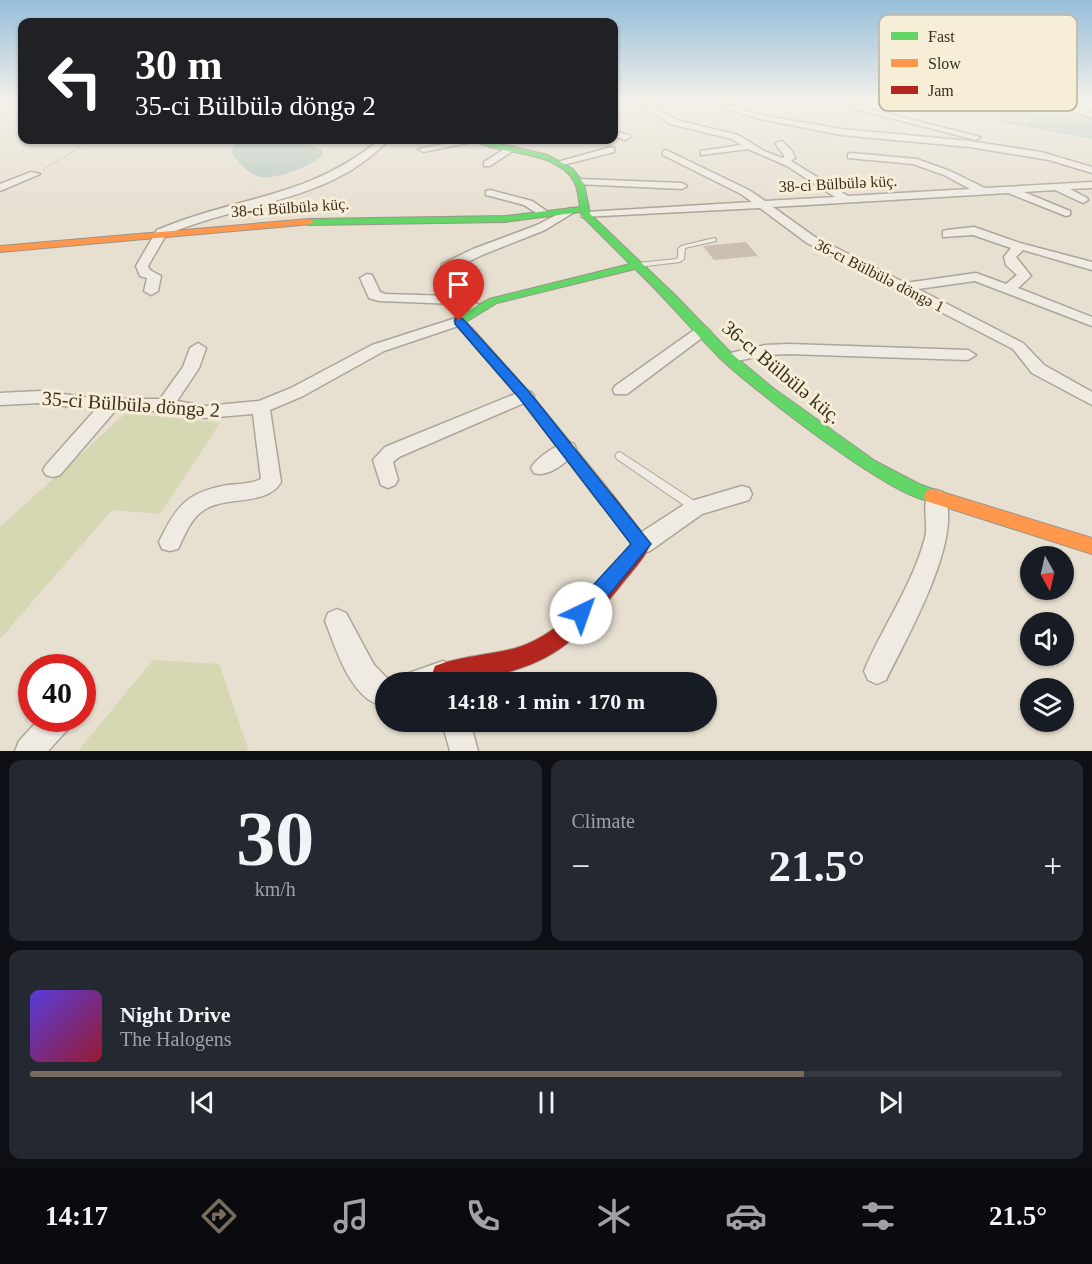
<!DOCTYPE html>
<meta charset="utf-8">
<style>
body{margin:0;font-family:Georgia,serif;background:#242831;color:#f1f3f6;height:100vh;display:flex;flex-direction:column;font-size:22px;white-space:nowrap}
*{box-sizing:border-box;margin:0}
p{font-size:20px;color:#9ea1a6}
.icon{flex:none;width:33px;height:33px;fill:none;stroke:currentColor;stroke-width:2;stroke-linecap:round;stroke-linejoin:round}
.map{position:relative;height:751px;overflow:hidden}
.details{display:flex;flex-direction:column;gap:9px;padding:9px;background:#0d0f14;flex:1}
.details>*{flex:none}
.hud{position:absolute;left:18px;top:18px;width:600px;height:126px;border-radius:12px;box-shadow:0 2px 4px #0004;background:#202124;color:#fff;overflow:hidden}
.needle{width:39px;rotate:172deg}
.buttons{position:absolute;left:1020px;top:546px;display:grid;gap:12px}
.buttons a{display:grid;place-items:center;width:54px;height:54px;border-radius:50%;background:#171b24;box-shadow:0 2px 4px #0004;font-size:30px}
.speed{position:absolute;left:18px;top:654px;display:flex;gap:12px;font-size:30px;font-weight:700;text-align:center}
.speed>*{display:grid;place-content:center;width:78px;height:78px;border-radius:50%;background:#171b24;box-shadow:0 2px 4px #0004;line-height:1}
.speed .limit{border:9px solid #d22;background:#fff;color:#111}
.pin{position:absolute;display:grid;place-items:center;width:51px;height:51px;color:#fff;margin:-62px -26px;border-radius:50% 50% 50% 0;rotate:-45deg;box-shadow:0 0 6px #0007}
.pin .icon{rotate:45deg}
.me{position:absolute;width:66px;margin:-33px;rotate:42deg;stroke-linejoin:round;filter:drop-shadow(0 0 4px #0008)}
.turn{display:flex;align-items:center;gap:21px;height:126px;padding:0 18px;font-size:27px}
.turn .icon{width:78px;height:78px;stroke-width:2.5}
.turn b{display:block;font-size:42px;line-height:51px}
.big{font-size:45px;font-weight:800;line-height:1.1}
.details .card{flex:1;display:flex;flex-direction:column;justify-content:center;gap:9px;min-width:0;padding:0 21px;border-radius:12px;background:#242831}
.details .dial{align-items:center;gap:0}
.dial b{font-size:78px;line-height:1}
.song{display:flex;align-items:center;gap:18px}
.cover{width:72px;height:72px;border-radius:9px;background:linear-gradient(135deg,hsl(250 70% 55%),hsl(350 70% 35%))}
.played{height:6px;border-radius:3px;background:linear-gradient(90deg,#786c5e 75%,#363941 75%)}
.keys{display:flex;justify-content:space-around;direction:ltr}
.heat{display:flex;justify-content:space-between;align-items:center;font-size:33px;direction:ltr}
.details .tiles{flex:1;display:grid;gap:9px;grid-template-columns:1fr 1fr}
.card:last-child{grid-column:span 2}
.trip{position:absolute;left:375px;top:672px;width:342px;height:60px;border-radius:30px;background:#171b24;box-shadow:0 2px 4px #0004;font-weight:800;line-height:60px;text-align:center}
.tabs{display:flex;height:96px;justify-content:space-around;align-items:center;background:#090b0e;color:#9ea1a6}
.tabs .icon{width:42px;height:42px}
.tabs .selected{color:#786c5e}
.tabs b{font-size:27px;color:#f1f3f6}
.map>svg:first-child{display:block}
.green{fill:#d6d7b3}
.water{fill:#bcccc2}
.building{fill:#cbbfb2}
.lines{fill:none;stroke-linecap:round;stroke-linejoin:round}
.lane-casing{stroke:#ada599;stroke-width:2}
.street-casing{stroke:#ada599;stroke-width:3}
.fast-casing{stroke:#9c958a;stroke-width:2}
.slow-casing{stroke:#9c958a;stroke-width:2}
.jam-casing{stroke:#9c958a;stroke-width:2}
.path{stroke:#c8c2b9;stroke-width:1.5;stroke-dasharray:2 1.5;stroke-linecap:butt}
.lane{fill:#efebe3;fill-rule:evenodd}
.street{fill:#efebe3;fill-rule:evenodd}
.fast{fill:#63d668;fill-rule:evenodd}
.slow{fill:#ff974d;fill-rule:evenodd}
.jam{fill:#b3261e;fill-rule:evenodd}
.route{fill:#1a73e8;stroke:#114b97;stroke-width:1.5}
.labels{text-anchor:middle;stroke-width:6;stroke-linejoin:round;paint-order:stroke}
.far-street-label{font-size:16px;fill:#3d2e20;stroke:#f7eed8}
.street-label{font-size:20px;fill:#3d2e20;stroke:#f7eed8}
.key{fill:#f7eed8;stroke:#bfb4a1;stroke-width:1.5}
.key-label{font-size:16px;fill:#3d2e20}
</style>
<div class="map">
<svg width="1092" height="751" viewBox="0 0 1092 751">
<rect width="100%" height="100%" fill="#e7e0d1"/>
<g class="green">
<path d="M 126,413 L 220,423 L 160,514 L 112,510 L 0,639 L 0,527 Z"/>
<path d="M 153,660 L 219,664 L 249,751 L 78,751 Z"/>
</g>
<g class="water">
<path d="M 1001,105 C 1034,105 1061,109 1092,120 L 1092,139 L 999,122 L 1003,120 L 1029,123 L 1026,119 L 971,113 L 972,108 Z"/>
<path d="M 237,140 C 266,140 293,140 321,149 L 323,154 C 313,166 272,182 256,176 C 247,172 237,160 231,152 Z"/>
</g>
<path class="building" d="M 746,242 L 758,256 L 714,260 L 703,246 Z"/>
<g class="lines">
<g class="lane-casing">
<g id="lane">
<path d="M 714,238 L 716,239 L 716,241 L 685,248 L 684,259 L 680,262 L 638,267 L 635,265 L 638,263 L 676,259 L 678,258 L 678,249 L 681,246 Z"/>
<path d="M 620,452 L 699,504 L 700,507 L 699,510 L 695,511 L 691,510 L 617,459 L 615,456 L 617,453 Z"/>
</g>
</g>
<g class="street-casing">
<g id="street">
<path d="M 614,101 L 621,101 L 614,105 Z"/>
<path d="M 636,101 L 645,101 L 676,120 L 738,135 L 764,151 L 782,158 L 785,157 L 775,143 L 782,141 L 792,151 L 795,158 L 791,161 L 848,196 L 970,189 L 944,175 L 913,164 L 848,158 L 848,154 L 851,153 L 917,159 L 950,171 L 985,188 L 1092,182 L 1092,188 L 1070,189 L 1087,198 L 1088,200 L 1083,203 L 1055,190 L 1024,192 L 1070,211 L 1070,215 L 1066,216 L 1008,193 L 773,207 L 815,237 L 905,283 L 976,273 L 1006,284 L 1017,275 L 1006,265 L 1004,257 L 1011,248 L 973,235 L 943,237 L 943,231 L 947,230 L 974,227 L 1020,243 L 1092,262 L 1092,270 L 1023,250 L 1016,257 L 1031,276 L 1018,288 L 1092,317 L 1092,326 L 975,281 L 918,289 L 1023,343 L 1044,365 L 1092,392 L 1092,405 L 1032,373 L 1013,349 L 807,243 L 760,208 L 582,217 L 582,213 L 586,212 L 752,202 L 741,194 L 663,155 L 663,151 L 666,150 L 749,190 L 765,201 L 835,197 L 787,166 L 748,149 L 701,155 L 701,151 L 741,145 L 732,139 L 670,124 Z"/>
<path d="M 701,101 L 714,101 L 761,115 L 841,129 L 970,141 L 1041,152 L 1092,167 L 1092,173 L 1049,160 L 970,147 L 841,135 L 760,119 Z"/>
<path d="M 824,101 L 838,101 L 980,137 L 976,140 Z"/>
<path d="M 1047,101 L 1058,101 L 1092,113 L 1092,118 Z"/>
<path d="M 614,131 L 629,135 L 630,137 L 626,140 L 614,136 Z"/>
<path d="M 379,140 L 388,140 C 332,202 238,203 166,235 L 148,266 L 150,270 L 161,276 L 158,291 L 151,295 L 144,291 L 147,278 L 140,276 L 136,266 L 157,230 C 236,196 308,199 379,140 Z"/>
<path d="M 465,140 L 482,140 L 423,152 L 418,149 Z"/>
<path d="M 509,146 L 517,148 L 490,166 L 484,166 L 484,162 Z"/>
<path d="M 611,147 L 614,148 L 614,152 L 559,166 L 554,163 Z"/>
<path d="M 31,172 L 40,174 L 0,191 L 0,184 Z"/>
<path d="M 580,179 L 682,183 L 687,186 L 682,189 L 576,184 L 575,182 Z"/>
<path d="M 490,190 L 532,201 L 551,214 L 549,216 L 541,216 L 524,205 L 486,195 L 486,191 Z"/>
<path d="M 570,208 L 576,211 L 545,230 L 482,255 L 454,269 C 455,277 459,291 466,297 C 470,302 478,303 483,308 L 481,311 L 471,311 L 457,304 L 379,301 L 369,298 L 360,278 L 367,274 L 372,275 L 380,292 L 385,294 L 451,296 L 441,276 L 442,264 L 473,249 L 537,225 Z"/>
<path d="M 459,317 L 466,321 L 464,324 L 384,351 L 303,396 L 270,410 L 281,482 C 267,507 225,495 204,510 C 190,519 185,535 178,549 L 170,551 L 162,549 L 159,542 C 176,506 187,492 228,485 C 239,484 251,484 261,479 L 253,414 L 205,418 L 165,411 L 115,411 L 60,475 L 53,477 L 46,475 L 43,470 L 46,465 L 95,410 L 40,403 L 0,405 L 0,393 L 40,391 L 100,399 L 160,399 L 183,367 L 190,348 L 198,343 L 206,348 L 199,368 L 177,401 L 205,406 L 259,401 L 291,388 L 372,345 Z"/>
<path d="M 702,326 L 707,328 L 710,331 L 707,334 L 627,394 L 615,394 L 613,390 L 615,386 L 697,328 Z"/>
<path d="M 789,344 L 968,350 L 976,355 L 968,360 L 789,354 L 765,355 L 728,363 L 720,358 L 722,355 L 765,345 Z"/>
<path d="M 525,390 L 531,392 L 534,396 L 531,400 L 399,457 L 393,462 L 398,480 L 395,485 L 388,488 L 381,485 L 373,460 L 385,447 Z"/>
<path d="M 567,442 L 574,444 L 576,449 C 570,461 548,478 534,473 L 531,468 C 537,457 555,446 567,442 Z"/>
<path d="M 742,486 L 749,488 L 752,494 L 749,500 L 702,514 L 650,551 L 642,553 L 634,551 L 631,544 L 634,537 L 688,502 Z"/>
<path d="M 936,490 L 943,492 C 966,535 906,639 886,680 L 877,684 L 868,680 L 864,671 C 883,626 912,586 925,538 C 929,524 921,506 929,492 Z"/>
<path d="M 337,609 L 346,613 L 374,665 L 391,682 L 386,682 L 386,707 C 380,705 373,703 368,699 C 346,683 335,646 325,621 L 328,613 Z"/>
<path d="M 443,661 L 452,665 L 456,674 L 453,682 L 405,682 L 409,673 Z"/>
<path d="M 40,718 L 73,718 L 69,728 L 48,751 L 15,751 L 19,741 Z"/>
<path d="M 442,722 L 470,722 L 478,751 L 450,751 Z"/>
</g>
</g>
<g class="fast-casing">
<path id="fast" d="M 472,140 L 483,140 L 548,155 L 573,169 L 584,184 L 590,214 L 675,295 L 733,355 L 773,388 L 875,461 L 919,484 L 938,491 L 940,496 L 938,501 C 906,511 751,387 723,361 C 693,332 666,298 635,269 L 497,303 L 466,322 L 474,331 L 472,334 L 464,334 L 453,321 L 455,318 L 489,299 L 630,264 L 583,217 L 581,212 L 505,222 L 309,225 L 304,222 L 309,219 L 505,216 L 580,207 C 579,200 578,190 575,183 C 558,149 500,156 472,140 Z"/>
</g>
<g class="slow-casing">
<g id="slow">
<path d="M 309,219 L 314,222 L 312,224 L 0,252 L 0,246 Z"/>
<path d="M 468,327 L 472,328 L 530,393 L 613,495 L 615,500 L 613,505 L 607,507 L 601,505 L 520,399 L 464,334 L 462,331 Z"/>
<path d="M 932,489 L 1092,538 L 1092,554 L 926,501 L 924,496 L 926,491 Z"/>
</g>
</g>
<g class="jam-casing">
<path id="jam" d="M 607,493 L 613,495 L 651,544 C 644,559 631,572 621,585 C 604,606 587,629 565,645 C 530,672 476,682 434,682 L 432,674 L 435,666 C 461,656 490,655 516,648 C 567,633 599,582 631,544 L 599,500 L 601,495 Z"/>
</g>
<path class="path" d="M 43,170 L 76,150 L 85,140"/>
<use href="#lane" class="lane"/>
<use href="#street" class="street"/>
<use href="#fast" class="fast"/>
<use href="#slow" class="slow"/>
<use href="#jam" class="jam"/>
</g>
<linearGradient id="sky" x2="0" y2="1"><stop stop-color="#96bed9"/><stop offset="0.49" stop-color="#f4f1ea"/><stop offset="1" stop-color="#f4f1ea" stop-opacity="0"/></linearGradient>
<rect width="1092" height="207" fill="url(#sky)"/>
<path class="route" d="M 459,317 L 463,319 L 530,393 L 651,544 L 588,620 L 581,623 L 574,620 L 571,613 L 574,606 L 631,544 L 520,399 L 455,324 L 455,319 Z"/>
<g class="labels">
<g class="far-street-label">
<text transform="translate(838 183) rotate(-3)" y="6">38-ci Bülbülə küç.</text>
<text transform="translate(290 207) rotate(-4)" y="6">38-ci Bülbülə küç.</text>
<text transform="translate(880 275) rotate(27)" y="6">36-cı Bülbülə döngə 1</text>
</g>
<g class="street-label">
<text transform="translate(782 372) rotate(40)" y="7">36-cı Bülbülə küç.</text>
<text transform="translate(131 404) rotate(4)" y="7">35-ci Bülbülə döngə 2</text>
</g>
</g>
<rect x="879" y="15" width="198" height="96" rx="9" class="key"/>
<rect x="891" y="32" width="27" height="8" fill="#63d668"/>
<rect x="891" y="59" width="27" height="8" fill="#ff974d"/>
<rect x="891" y="86" width="27" height="8" fill="#b3261e"/>
<g class="key-label">
<text x="928" y="42">Fast</text>
<text x="928" y="69">Slow</text>
<text x="928" y="96">Jam</text>
</g>
</svg>
<div class="buttons">
<a><svg class="needle" viewBox="-14 -14 28 28"><path d="M0-13l5 13h-10z" fill="#e53935"/><path d="M0 13l5-13h-10z" fill="#9ea1a6"/></svg></a>
<a><svg class="icon" aria-label="sound" viewBox="0 0 24 24"><path d="M4 9h4l5-4v14l-5-4H4zM17 9q2 3 0 6"/></svg></a>
<a><svg class="icon" aria-label="layers" viewBox="0 0 24 24"><path d="M12 4l9 5-9 5-9-5zM3 14l9 5 9-5"/></svg></a>
</div>
<div class="speed"><div class="limit">40</div></div>
<div class="pin" style="left:459px;top:321px;background:#d93025"><svg class="icon" aria-label="arrive" viewBox="0 0 24 24"><path d="M6 21V4h12l-3 4 3 4H6"/></svg></div>
<svg class="me" style="left:581px;top:613px" viewBox="-20 -20 40 40"><circle r="19" fill="#fff"/><path d="M0-13L10 11 0 6-10 11z" fill="#1a73e8"/></svg>
<div class="trip">14:18 · 1 min · 170 m</div>
<div class="hud">
<div class="turn"><svg class="icon" aria-label="left" viewBox="0 0 24 24"><path d="M17 20v-9H6M10 6l-5 5 5 5"/></svg><div><b>30 m</b>35-ci Bülbülə döngə 2</div></div>
</div>
</div>
<section class="details">
<div class="tiles">
<div class="card dial"><b>30</b><p>km/h</p></div>
<div class="card"><p>Climate</p>
<div class="heat"><a>−</a><b class="big">21.5°</b><a>+</a></div>
</div>
<div class="card">
<div class="song"><i class="cover"></i><div><b>Night Drive</b><p>The Halogens</p></div></div>
<div class="played"></div>
<div class="keys"><svg class="icon" aria-label="previous" viewBox="0 0 24 24"><path d="M18 5L8 12l10 7zM5 5v14"/></svg><svg class="icon" aria-label="pause" viewBox="0 0 24 24"><path d="M8 5v14M16 5v14"/></svg><svg class="icon" aria-label="next" viewBox="0 0 24 24"><path d="M6 5l10 7-10 7zM19 5v14"/></svg></div>
</div>
</div>
</section>
<nav class="tabs">
<b>14:17</b>
<svg class="icon selected" aria-label="directions" viewBox="0 0 24 24"><path d="M12 3l9 9-9 9-9-9zM9 14v-3h6M13 9l2 2-2 2"/></svg>
<svg class="icon" aria-label="music" viewBox="0 0 24 24"><path d="M9 18V5l10-2v13"/><circle cx="6" cy="18" r="3"/><circle cx="16" cy="16" r="3"/></svg>
<svg class="icon" aria-label="phone" viewBox="0 0 24 24"><path d="M5 4h4l2 5-3 2q2 4 5 5l2-3 5 2v4C11 20 4 13 5 4z"/></svg>
<svg class="icon" aria-label="climate" viewBox="0 0 24 24"><path d="M12 3v18M4 7l16 10M4 17L20 7"/></svg>
<svg class="icon" aria-label="car" viewBox="0 0 24 24"><path d="M5 17H2v-5l4-1 3-4h7l3 4 3 1v5h-3M9 17h6M6 11h13"/><circle cx="7" cy="17" r="2"/><circle cx="17" cy="17" r="2"/></svg>
<svg class="icon" aria-label="filters" viewBox="0 0 24 24"><path d="M4 7h16M4 17h16"/><circle cx="9" cy="7" r="2"/><circle cx="15" cy="17" r="2"/></svg>
<b>21.5°</b>
</nav>
